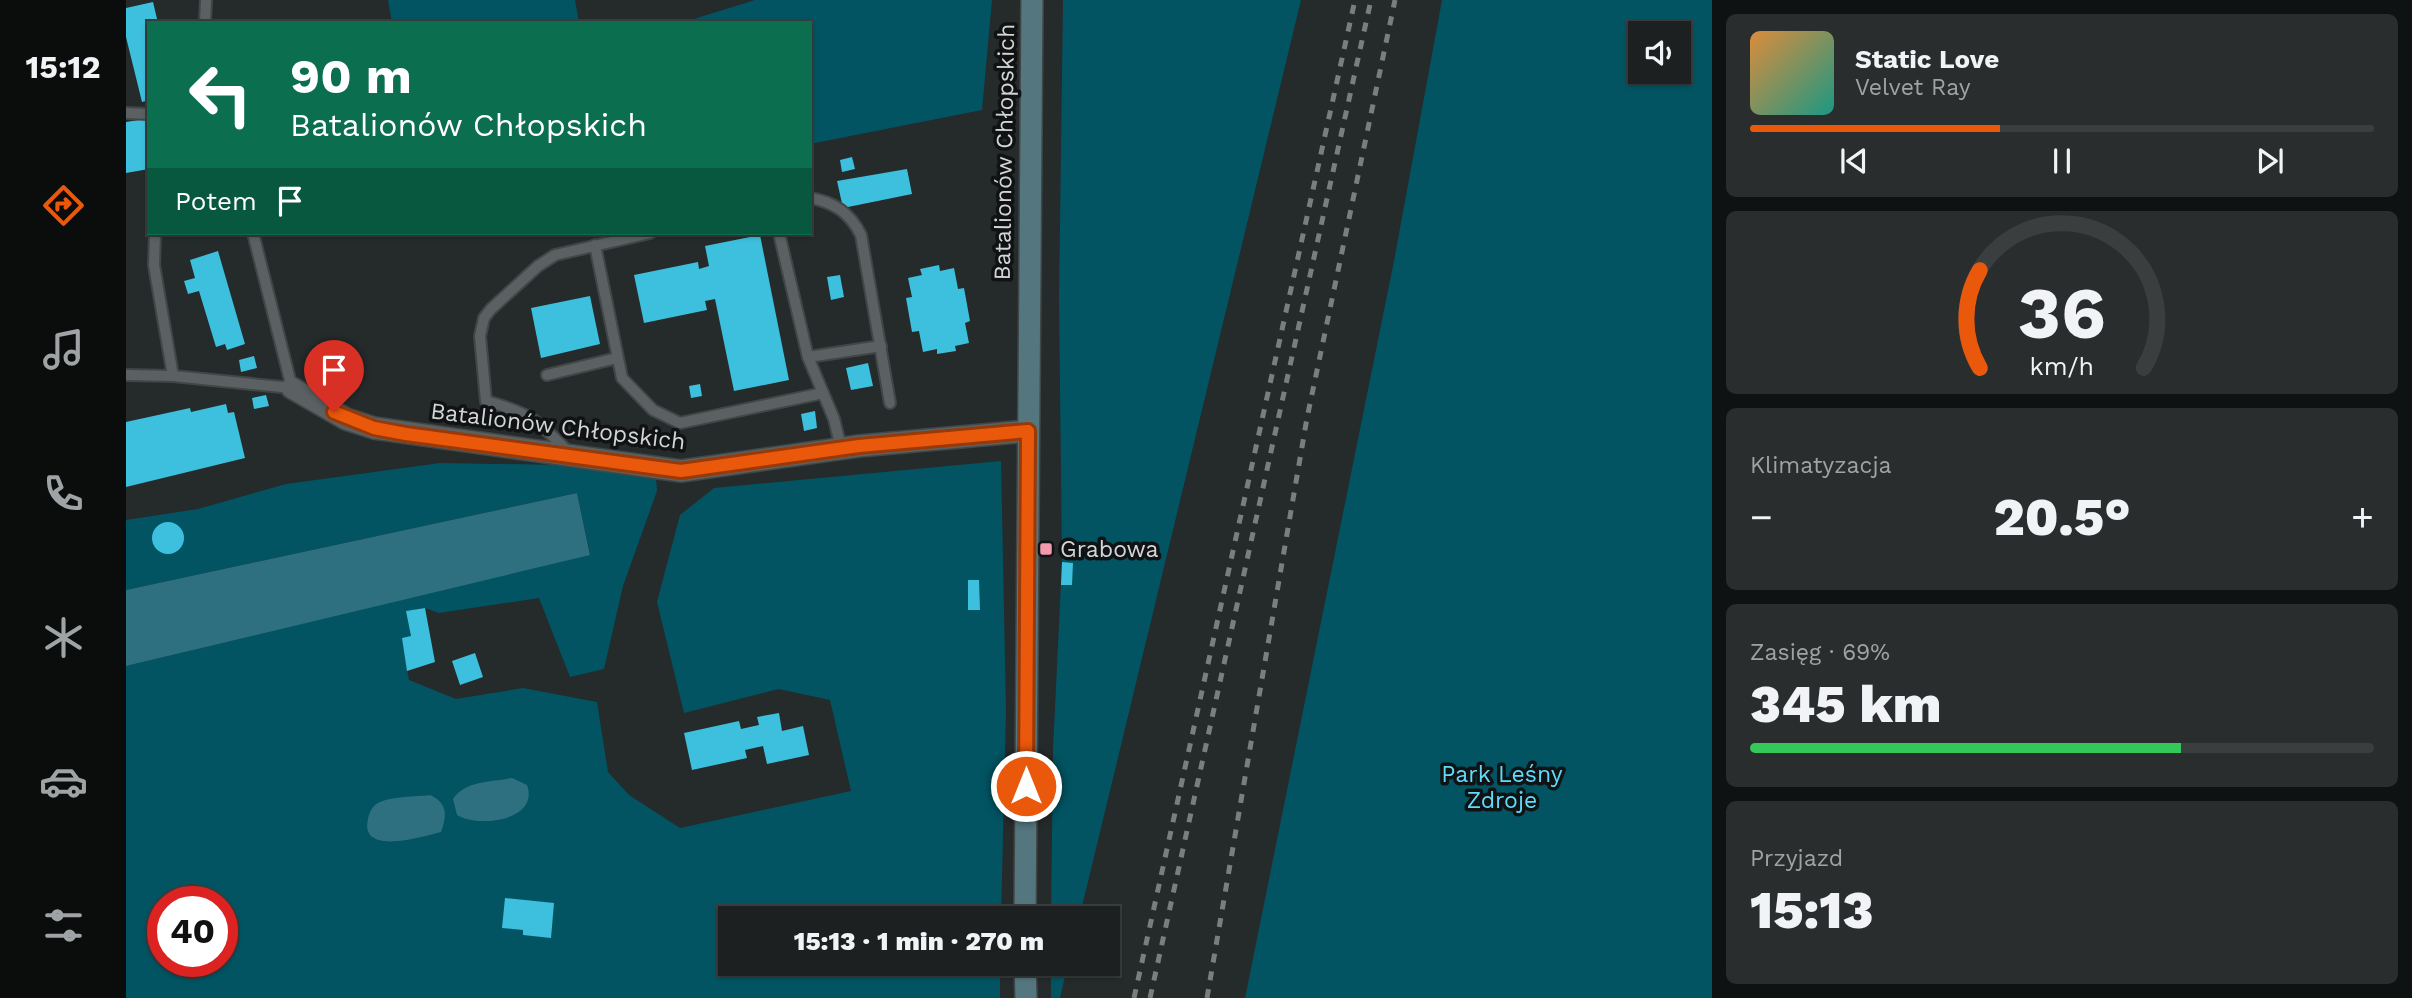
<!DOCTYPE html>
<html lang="pl">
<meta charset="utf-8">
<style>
body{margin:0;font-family:"Work Sans",sans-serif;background:#292d2d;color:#f1f3f6;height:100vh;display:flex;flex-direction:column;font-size:26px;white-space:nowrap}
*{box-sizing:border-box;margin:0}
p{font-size:23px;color:#a0a3a5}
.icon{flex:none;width:38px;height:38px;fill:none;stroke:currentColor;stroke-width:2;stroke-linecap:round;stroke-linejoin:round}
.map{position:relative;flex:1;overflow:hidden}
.drawer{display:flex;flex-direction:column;gap:14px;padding:14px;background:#0f1212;width:700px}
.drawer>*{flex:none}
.banner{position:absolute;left:21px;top:21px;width:665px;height:214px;border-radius:0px;box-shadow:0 2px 5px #0004,0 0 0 2px #3a3e3e;background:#0b6e4f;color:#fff;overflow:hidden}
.fabs{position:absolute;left:1502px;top:21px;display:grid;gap:14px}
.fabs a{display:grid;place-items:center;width:63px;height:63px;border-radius:0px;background:#1c2020;box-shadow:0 2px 5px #0004,0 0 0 2px #3a3e3e;font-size:35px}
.speed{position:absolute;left:21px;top:886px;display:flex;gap:14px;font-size:35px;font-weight:700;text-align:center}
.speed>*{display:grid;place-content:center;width:91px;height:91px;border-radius:50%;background:#1c2020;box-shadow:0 2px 5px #0004,0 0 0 2px #3a3e3e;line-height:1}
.speed .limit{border:10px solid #d22;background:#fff;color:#111}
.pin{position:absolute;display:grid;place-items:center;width:60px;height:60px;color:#fff;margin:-72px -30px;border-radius:50% 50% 50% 0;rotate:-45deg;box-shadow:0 0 7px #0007}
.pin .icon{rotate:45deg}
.me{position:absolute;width:77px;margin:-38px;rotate:0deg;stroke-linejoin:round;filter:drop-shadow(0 0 5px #0008)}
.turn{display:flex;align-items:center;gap:24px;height:147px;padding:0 28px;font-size:32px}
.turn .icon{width:91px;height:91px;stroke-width:2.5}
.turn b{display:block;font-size:49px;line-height:60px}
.then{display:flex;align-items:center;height:66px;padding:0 28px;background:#0003;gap:14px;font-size:26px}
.big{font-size:52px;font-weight:800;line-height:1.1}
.drawer .tile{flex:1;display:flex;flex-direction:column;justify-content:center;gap:10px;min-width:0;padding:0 24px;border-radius:10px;background:#292d2d}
.drawer .dial{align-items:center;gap:0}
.dial svg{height:182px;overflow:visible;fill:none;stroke:#3a3e3e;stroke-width:7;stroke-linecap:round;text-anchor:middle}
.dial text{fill:#f1f3f6;stroke:none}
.song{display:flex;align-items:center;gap:21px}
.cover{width:84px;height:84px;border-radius:10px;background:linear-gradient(135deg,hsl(30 70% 55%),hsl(170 70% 35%))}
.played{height:7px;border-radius:4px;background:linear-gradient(90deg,#ea580c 40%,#3a3e3e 40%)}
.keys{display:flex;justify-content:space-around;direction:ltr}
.heat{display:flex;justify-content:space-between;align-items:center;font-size:38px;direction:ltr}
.charge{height:10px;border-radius:5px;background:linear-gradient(90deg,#34c759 69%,#3a3e3e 0)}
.trip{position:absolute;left:592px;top:906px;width:402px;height:70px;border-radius:0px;background:#1c2020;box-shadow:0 2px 5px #0004,0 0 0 2px #3a3e3e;font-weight:800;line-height:70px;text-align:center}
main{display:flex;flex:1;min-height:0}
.tabs{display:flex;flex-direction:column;width:126px;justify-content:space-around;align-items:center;background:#0b0d0d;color:#a0a3a5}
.tabs .icon{width:49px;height:49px}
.tabs .selected{color:#ea580c}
.tabs b{font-size:32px;color:#f1f3f6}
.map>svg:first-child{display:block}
.green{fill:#025463;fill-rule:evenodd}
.water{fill:#2e707f}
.building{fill:#3dc0dd}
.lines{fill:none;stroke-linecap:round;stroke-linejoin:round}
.lane-casing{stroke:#414647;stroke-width:14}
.street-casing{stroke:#414647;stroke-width:24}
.secondary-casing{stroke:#414647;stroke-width:24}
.lane{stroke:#5b6163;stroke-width:10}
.street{stroke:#5b6163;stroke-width:21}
.secondary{stroke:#54767e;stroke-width:21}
.rail{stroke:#7a7e7f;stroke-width:5;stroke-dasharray:9 9;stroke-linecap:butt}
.route-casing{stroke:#983908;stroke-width:18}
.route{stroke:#ea580c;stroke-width:12}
.poi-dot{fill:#f29aad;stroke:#101213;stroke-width:2.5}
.labels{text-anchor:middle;stroke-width:7;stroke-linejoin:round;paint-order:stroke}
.street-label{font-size:23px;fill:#d3d6d7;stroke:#101213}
.poi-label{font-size:23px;fill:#d3d6d7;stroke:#101213;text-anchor:start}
.park-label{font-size:23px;fill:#5edcfa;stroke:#101213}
</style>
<main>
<nav class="tabs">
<b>15:12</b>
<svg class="icon selected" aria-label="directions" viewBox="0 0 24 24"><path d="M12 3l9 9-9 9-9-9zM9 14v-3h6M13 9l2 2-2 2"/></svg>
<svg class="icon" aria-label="music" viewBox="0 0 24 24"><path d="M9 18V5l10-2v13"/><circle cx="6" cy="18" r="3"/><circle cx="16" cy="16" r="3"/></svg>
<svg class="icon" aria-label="phone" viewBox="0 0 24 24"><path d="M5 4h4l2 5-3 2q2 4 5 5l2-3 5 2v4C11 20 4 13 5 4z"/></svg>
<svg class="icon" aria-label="climate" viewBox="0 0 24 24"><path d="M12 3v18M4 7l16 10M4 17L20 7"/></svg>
<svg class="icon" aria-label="car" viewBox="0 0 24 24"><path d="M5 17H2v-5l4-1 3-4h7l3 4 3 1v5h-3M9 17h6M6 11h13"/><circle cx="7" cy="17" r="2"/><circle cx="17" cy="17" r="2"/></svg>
<svg class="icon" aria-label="filters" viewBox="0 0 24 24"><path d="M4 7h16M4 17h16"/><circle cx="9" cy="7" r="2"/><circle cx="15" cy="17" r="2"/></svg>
</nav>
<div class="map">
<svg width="1586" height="998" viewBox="0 0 1586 998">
<rect width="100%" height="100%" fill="#252a2b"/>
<g class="green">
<path d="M 262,0 L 449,0 L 453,23 L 266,23 Z"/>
<path d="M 629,0 L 866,0 L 856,110 L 684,144 L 684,23 L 555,23 Z"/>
<path d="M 937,0 L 1175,0 L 953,919 L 925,919 L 927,749 L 936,562 L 933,298 Z"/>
<path d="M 1316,0 L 1586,0 L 1586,998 L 1119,998 L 1268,261 ZM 1514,33 L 1552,33 L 1552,72 L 1514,72 Z"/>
<path d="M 875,461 L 880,711 L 875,919 L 604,919 L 604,964 L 874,964 L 874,998 L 0,998 L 0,666 L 464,554 L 451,493 L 0,590 L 0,520 L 72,509 L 160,484 L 314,463 L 437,465 L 530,479 L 531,491 L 497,586 L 478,669 L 444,677 L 413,598 L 313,613 L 299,608 L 281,611 L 285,637 L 280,665 L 283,680 L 330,699 L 397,688 L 471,702 L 482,772 L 503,795 L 554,828 L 725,791 L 704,700 L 653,689 L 558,713 L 531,602 L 554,515 L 588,488 ZM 37,901 L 96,901 L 96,961 L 37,961 Z"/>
<path d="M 925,964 L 942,964 L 934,998 L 925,998 Z"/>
</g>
<g class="water">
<path d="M 451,493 L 464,555 L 0,666 L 0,590 Z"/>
<path d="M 386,778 L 401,785 C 414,821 352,828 331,815 L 327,799 C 339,780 366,782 386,778 Z"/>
<path d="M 304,795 C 322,803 321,816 315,832 C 298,836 233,857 242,819 C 243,812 247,805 254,802 C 268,796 289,797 304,795 Z"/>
</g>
<g class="building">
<path d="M 27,2 L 32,23 L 23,23 L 23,100 L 16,102 L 0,37 L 0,8 Z"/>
<path d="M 19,119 L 23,169 L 0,173 L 0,122 Z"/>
<path d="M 726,157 L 729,169 L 716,172 L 714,160 Z"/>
<path d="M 781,169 L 786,194 L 717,208 L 711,181 Z"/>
<path d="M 634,235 L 663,380 L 608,391 L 589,299 L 579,301 L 581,310 L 518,323 L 508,275 L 572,262 L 573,269 L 583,266 L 579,246 Z"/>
<path d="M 92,251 L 119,344 L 101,350 L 99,344 L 90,347 L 73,291 L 62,294 L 58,281 L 69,278 L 64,260 Z"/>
<path d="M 813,265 L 814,271 L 828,268 L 832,289 L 838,288 L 844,321 L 839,323 L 843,343 L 829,346 L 830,351 L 811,354 L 811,349 L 797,352 L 793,331 L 786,332 L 780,298 L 786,297 L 782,278 L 796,275 L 794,269 Z"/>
<path d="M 714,275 L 718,297 L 705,300 L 701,277 Z"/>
<path d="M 464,296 L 474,344 L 415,358 L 405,308 Z"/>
<path d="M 128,356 L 131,368 L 115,372 L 113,360 Z"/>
<path d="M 742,363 L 747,386 L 725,390 L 720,368 Z"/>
<path d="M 574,384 L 576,396 L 565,398 L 563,386 Z"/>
<path d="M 140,395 L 143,406 L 128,409 L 126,398 Z"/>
<path d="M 100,404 L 102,413 L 108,412 L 119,458 L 0,487 L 0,422 L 64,408 L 65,412 Z"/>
<path d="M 689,411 L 691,428 L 678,431 L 675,414 Z"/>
<circle cx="42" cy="538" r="16"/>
<path d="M 936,562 L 947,563 L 946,585 L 935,585 Z"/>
<path d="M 842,580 L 853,580 L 854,610 L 842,610 Z"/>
<path d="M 299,608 L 309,662 L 281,671 L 276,638 L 285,636 L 280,611 Z"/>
<path d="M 349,653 L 357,677 L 334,685 L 326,661 Z"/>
<path d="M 653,713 L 656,731 L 677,726 L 683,755 L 641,764 L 637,746 L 619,750 L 621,758 L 566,770 L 558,733 L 613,721 L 615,729 L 633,725 L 631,717 Z"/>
<path d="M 379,898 L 428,903 L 425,938 L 397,935 L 397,930 L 376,928 Z"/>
</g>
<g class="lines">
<g class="lane-casing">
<g id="lane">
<path d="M 79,23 L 80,0"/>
<path d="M 0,113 L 23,114"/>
<path d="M 684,198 C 708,202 724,213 735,235 L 764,403"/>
<path d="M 29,233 L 28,265 L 47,376"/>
<path d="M 653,233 L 682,357 L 708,419 L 715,448"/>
<path d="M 469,245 L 496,378 L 527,410 L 554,423 L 697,393"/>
<path d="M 682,357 L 755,346"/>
<path d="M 0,375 L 47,376 L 166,388 L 127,233"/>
<path d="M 421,375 L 491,358"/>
<path d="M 444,454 C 413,421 404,413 360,401 L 354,336 L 358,318 L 365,309 L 412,266 L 429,255 L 524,233"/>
</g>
</g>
<g class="street-casing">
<path id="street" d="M 166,388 L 220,419 L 248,428 L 555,471 L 733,446 L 902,431"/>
</g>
<g class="secondary-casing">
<g id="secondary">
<path d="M 899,919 L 906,0"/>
<path d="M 899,964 L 900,998"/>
</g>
</g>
<use href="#lane" class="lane"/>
<use href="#street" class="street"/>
<use href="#secondary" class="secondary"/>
<g class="rail">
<path d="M 1008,998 L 1229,0"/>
<path d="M 1024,998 L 1245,0"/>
<path d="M 1081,998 L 1181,418 L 1269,0"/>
</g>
</g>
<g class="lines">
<g class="route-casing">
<path id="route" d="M 208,412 L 248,428 L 280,434 L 555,471 L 733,446 L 902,431 L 900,786"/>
</g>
<use href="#route" class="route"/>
</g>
<rect class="poi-dot" x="913" y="542" width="14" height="14" rx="3.5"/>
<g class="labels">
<g class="street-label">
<text transform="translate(878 152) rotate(-89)" y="8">Batalionów Chłopskich</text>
<text transform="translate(432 426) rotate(7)" y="8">Batalionów Chłopskich</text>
</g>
<g class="poi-label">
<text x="934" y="557">Grabowa</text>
</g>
<g class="park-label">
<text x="1376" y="782">Park Leśny<tspan x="1376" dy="26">Zdroje</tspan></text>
</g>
</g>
</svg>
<div class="fabs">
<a><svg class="icon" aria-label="sound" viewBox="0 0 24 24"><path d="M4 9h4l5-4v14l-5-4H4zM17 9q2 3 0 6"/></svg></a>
</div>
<div class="speed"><div class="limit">40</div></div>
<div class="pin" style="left:208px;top:412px;background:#d93025"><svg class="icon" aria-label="arrive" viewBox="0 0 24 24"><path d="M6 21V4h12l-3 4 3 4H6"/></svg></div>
<svg class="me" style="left:900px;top:786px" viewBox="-20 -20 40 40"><circle r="17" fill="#ea580c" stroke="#fff" stroke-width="3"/><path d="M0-11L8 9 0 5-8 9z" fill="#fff"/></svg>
<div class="trip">15:13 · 1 min · 270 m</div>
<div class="banner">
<div class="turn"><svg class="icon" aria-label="left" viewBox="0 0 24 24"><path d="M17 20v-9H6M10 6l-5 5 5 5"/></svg><div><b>90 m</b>Batalionów Chłopskich</div></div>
<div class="then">Potem<svg class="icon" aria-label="arrive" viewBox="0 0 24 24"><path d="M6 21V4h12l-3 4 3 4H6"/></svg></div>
</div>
</div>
<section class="drawer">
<div class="tile">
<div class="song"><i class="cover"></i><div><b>Static Love</b><p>Velvet Ray</p></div></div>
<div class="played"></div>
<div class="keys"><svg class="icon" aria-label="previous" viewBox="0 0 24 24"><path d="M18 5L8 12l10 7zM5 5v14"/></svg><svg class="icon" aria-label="pause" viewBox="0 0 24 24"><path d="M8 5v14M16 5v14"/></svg><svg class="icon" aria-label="next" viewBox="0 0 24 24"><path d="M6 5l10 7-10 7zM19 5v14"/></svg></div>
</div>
<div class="tile dial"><svg viewBox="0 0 100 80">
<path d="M14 69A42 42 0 1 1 86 69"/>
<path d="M14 69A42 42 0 0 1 14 26" stroke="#ea580c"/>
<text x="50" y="56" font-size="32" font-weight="700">36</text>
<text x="50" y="72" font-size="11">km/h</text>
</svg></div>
<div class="tile"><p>Klimatyzacja</p>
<div class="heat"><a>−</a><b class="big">20.5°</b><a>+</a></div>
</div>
<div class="tile"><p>Zasięg · 69%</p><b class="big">345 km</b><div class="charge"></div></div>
<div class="tile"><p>Przyjazd</p><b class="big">15:13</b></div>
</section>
</main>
